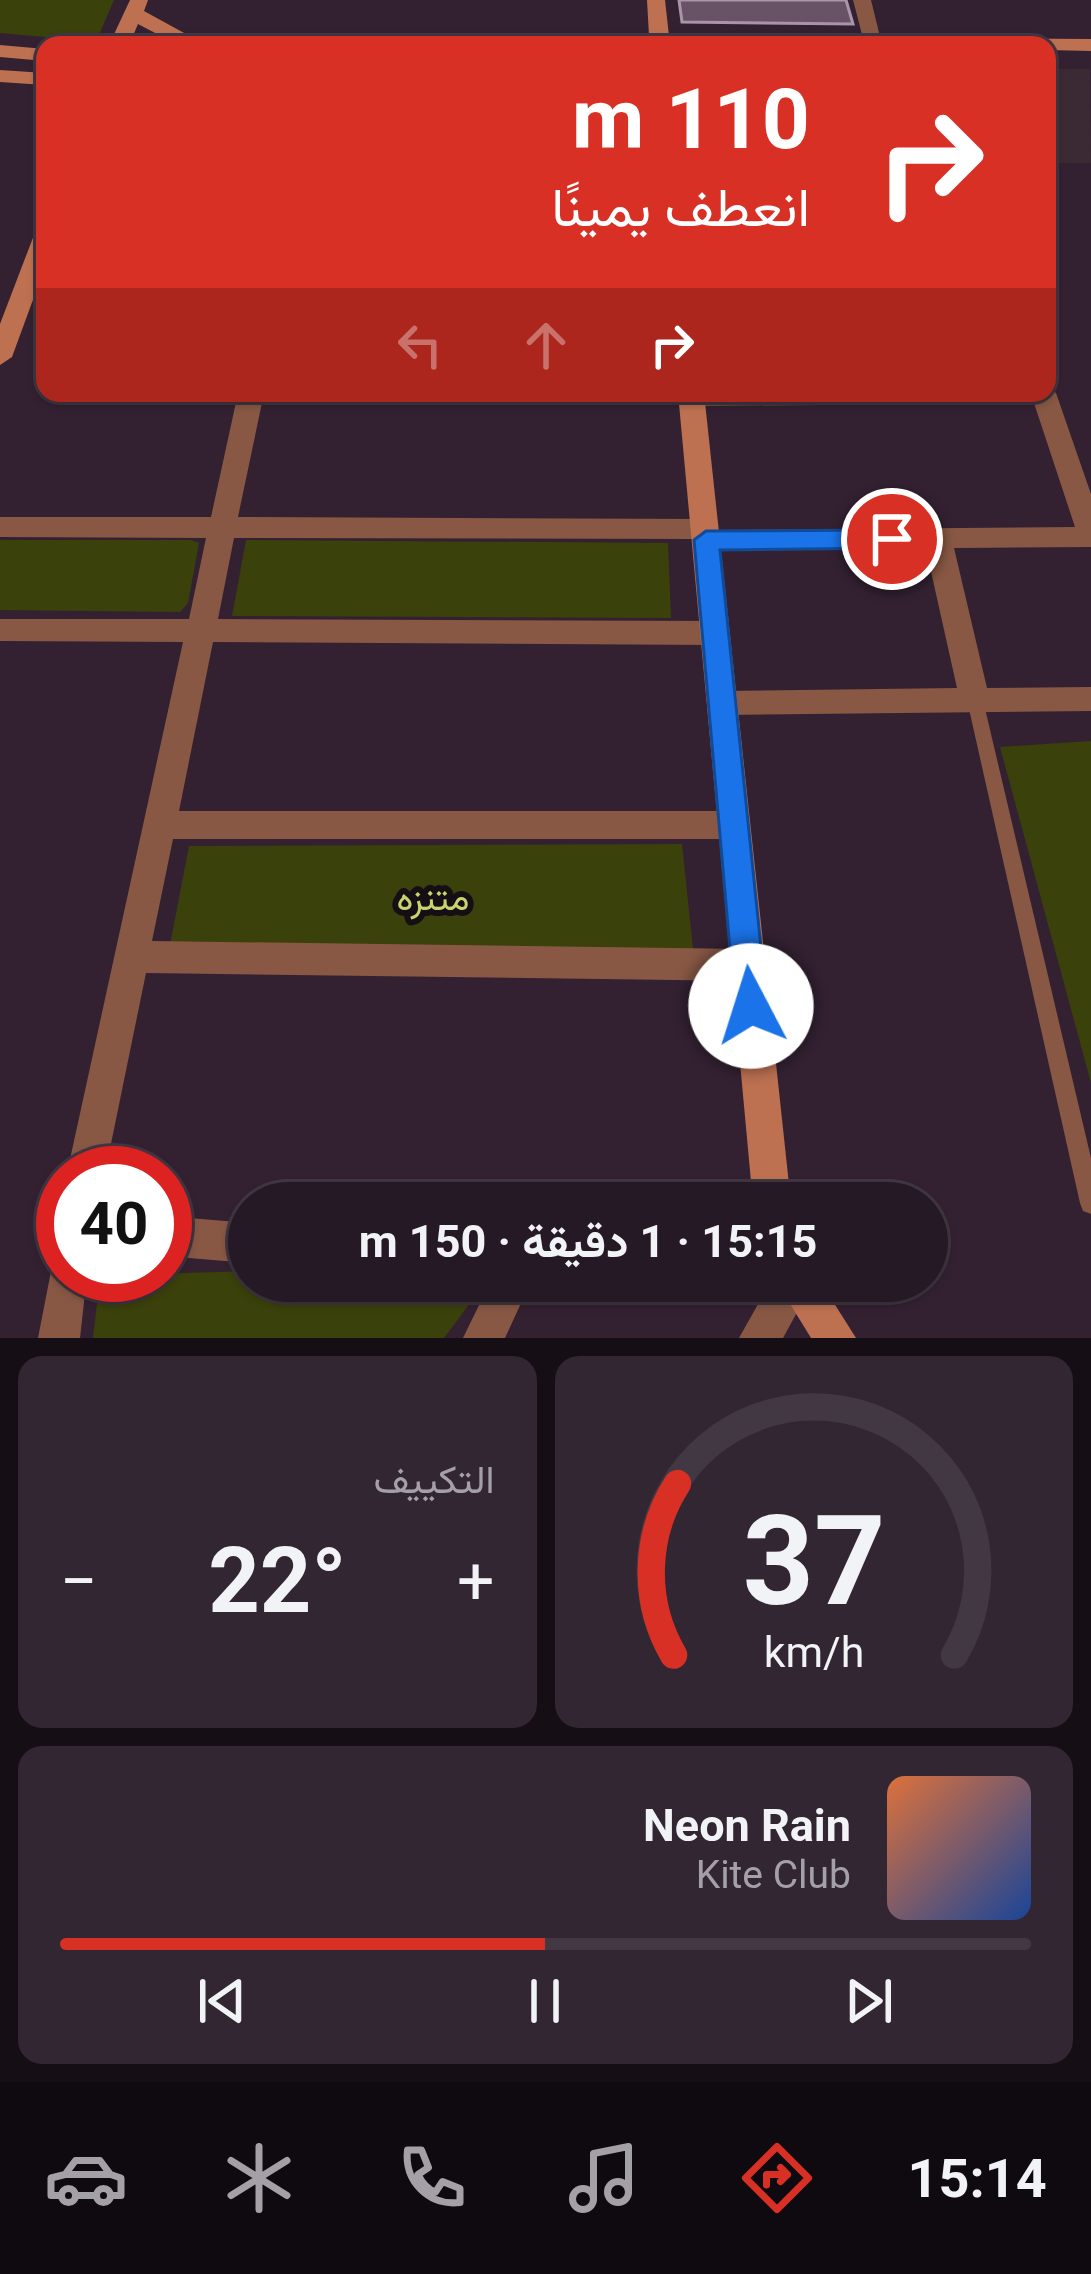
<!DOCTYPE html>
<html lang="ar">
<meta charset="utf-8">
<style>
body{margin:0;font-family:Roboto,Vazirmatn,sans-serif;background:#322632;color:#f1f3f6;direction:rtl;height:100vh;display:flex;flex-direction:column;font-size:45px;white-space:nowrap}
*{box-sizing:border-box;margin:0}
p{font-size:39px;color:#a4a0a7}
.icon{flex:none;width:66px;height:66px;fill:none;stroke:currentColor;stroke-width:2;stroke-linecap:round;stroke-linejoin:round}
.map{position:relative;height:1338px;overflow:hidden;direction:ltr}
.panel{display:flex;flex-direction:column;gap:18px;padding:18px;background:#150e15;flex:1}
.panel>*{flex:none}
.top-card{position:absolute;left:36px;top:36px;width:1020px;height:366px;border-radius:24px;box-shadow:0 3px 9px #0004,0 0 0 3px #423843;direction:rtl;background:#d93025;color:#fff;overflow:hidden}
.speed{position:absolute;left:36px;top:1146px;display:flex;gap:24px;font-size:60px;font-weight:700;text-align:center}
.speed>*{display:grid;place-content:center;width:156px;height:156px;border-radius:50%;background:#261926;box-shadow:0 3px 9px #0004,0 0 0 3px #423843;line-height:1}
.speed .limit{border:18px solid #d22;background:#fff;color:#111}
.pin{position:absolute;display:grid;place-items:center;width:102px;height:102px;color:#fff;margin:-51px;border:6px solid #fff;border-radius:50%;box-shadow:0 3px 12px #0007}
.me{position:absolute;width:132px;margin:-66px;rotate:355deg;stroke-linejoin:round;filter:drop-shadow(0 0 9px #0008)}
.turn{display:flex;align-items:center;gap:42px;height:252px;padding:0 48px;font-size:54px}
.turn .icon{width:156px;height:156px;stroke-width:2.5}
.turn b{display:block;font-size:84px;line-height:102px}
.lanes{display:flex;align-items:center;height:114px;padding:0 48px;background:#0003;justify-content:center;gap:60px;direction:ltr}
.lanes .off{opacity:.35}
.big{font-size:90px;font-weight:700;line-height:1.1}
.panel .card{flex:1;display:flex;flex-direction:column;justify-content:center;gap:18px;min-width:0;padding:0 42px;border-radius:24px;background:#322632}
.panel .dial{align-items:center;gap:0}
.dial svg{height:312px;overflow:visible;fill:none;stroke:#423843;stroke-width:7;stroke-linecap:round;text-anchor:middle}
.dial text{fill:#f1f3f6;stroke:none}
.song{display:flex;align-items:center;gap:36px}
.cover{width:144px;height:144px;border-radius:18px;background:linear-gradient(135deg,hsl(20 70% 55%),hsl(220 70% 35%))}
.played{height:12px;border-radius:6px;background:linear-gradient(90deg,#d93025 50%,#423843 50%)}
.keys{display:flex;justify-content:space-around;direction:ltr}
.heat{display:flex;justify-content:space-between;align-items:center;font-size:66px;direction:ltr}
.panel .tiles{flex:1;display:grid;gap:18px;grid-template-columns:1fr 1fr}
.card:last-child{grid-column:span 2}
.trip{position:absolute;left:228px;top:1182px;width:720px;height:120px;border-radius:60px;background:#261926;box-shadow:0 3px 9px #0004,0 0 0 3px #423843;font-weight:700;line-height:120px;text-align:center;direction:rtl}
.menu{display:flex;height:192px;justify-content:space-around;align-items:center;background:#0f0a0f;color:#a4a0a7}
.menu .icon{width:84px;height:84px}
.menu .on{color:#d93025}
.menu b{font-size:54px;color:#f1f3f6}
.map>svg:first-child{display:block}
.education{fill:#3b2a33}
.green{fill:#3b410b}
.building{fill:#685366;stroke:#ab94a9;stroke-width:3}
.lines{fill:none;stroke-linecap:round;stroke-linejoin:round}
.lane{fill:#885844;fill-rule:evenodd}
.street{fill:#885844;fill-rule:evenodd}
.secondary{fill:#bd7151;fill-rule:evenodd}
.route{fill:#1a73e8;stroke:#114b97;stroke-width:3}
.labels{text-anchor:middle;stroke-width:12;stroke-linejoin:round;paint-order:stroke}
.park-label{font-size:36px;fill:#c7d46e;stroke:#160e15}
</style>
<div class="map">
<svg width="1091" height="1338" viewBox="0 0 1091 1338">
<rect width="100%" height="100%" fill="#332132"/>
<path class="education" d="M 1047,69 L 1090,69 L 1091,163 L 1047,163 Z"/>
<g class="green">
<path d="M 0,0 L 114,0 L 98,37 L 89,41 L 0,33 Z"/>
<path d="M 0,540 L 191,540 L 199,543 L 188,603 L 180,612 L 0,610 Z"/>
<path d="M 246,540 L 668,543 L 671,618 L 232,616 Z"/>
<path d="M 1091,741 L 1091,1083 L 1000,747 Z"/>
<path d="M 682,844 L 693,949 L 169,950 L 189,846 Z"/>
<path d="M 249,1271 L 249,1281 L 469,1281 L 479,1291 L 444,1338 L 93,1338 L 97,1303 L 123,1275 Z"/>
</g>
<path class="building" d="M 679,0 L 846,0 L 853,24 L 682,22 Z"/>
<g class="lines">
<path class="lane" d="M 975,693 L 981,695 L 983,700 L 1091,1158 L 1091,1214 L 1083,1211 L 1080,1203 L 967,700 L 969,695 Z"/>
<g class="street">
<path d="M 853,0 L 871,0 L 882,45 L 864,42 Z"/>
<path d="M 1047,386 L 1056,393 L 1091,494 L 1091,547 L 954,548 L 987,688 L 1091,687 L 1091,711 L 722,715 L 711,712 L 707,703 L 711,694 L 722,691 L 957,688 L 926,549 L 706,550 L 696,547 L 693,539 L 234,538 L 218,619 L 715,621 L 725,625 L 730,633 L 725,641 L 715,645 L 213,642 L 179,811 L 734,811 L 746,815 L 750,825 L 746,835 L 734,839 L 173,839 L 152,941 L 747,949 L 759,954 L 764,965 L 759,976 L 747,981 L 146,973 L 105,1173 L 67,1173 L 183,642 L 0,641 L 0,619 L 189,619 L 206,538 L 0,537 L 0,517 L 211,517 L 238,393 L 264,393 L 238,517 L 705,519 L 715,522 L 719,530 L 1075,527 L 1034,403 L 691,406 L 678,397 L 681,393 L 1047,393 Z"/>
<path d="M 165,1216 L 249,1223 L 249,1263 L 165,1256 Z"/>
<path d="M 63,1257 L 63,1275 L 87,1275 L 80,1338 L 38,1338 L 53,1261 Z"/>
<path d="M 481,1281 L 521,1281 L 522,1301 L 505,1338 L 463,1338 L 482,1299 Z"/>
<path d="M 771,1281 L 814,1281 L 783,1338 L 739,1338 Z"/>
</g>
<g class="secondary">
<path d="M 130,0 L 148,0 L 144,11 L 206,45 L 178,45 L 138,24 L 129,45 L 109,45 Z"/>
<path d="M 647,0 L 665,0 L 669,36 L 1091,39 L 1091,51 L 1047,50 L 1047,45 L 334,45 L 344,39 L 649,36 Z"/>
<path d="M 0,45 L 45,49 L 45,61 L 0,57 Z"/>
<path d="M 0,70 L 45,73 L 45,85 L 0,82 Z"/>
<path d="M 45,228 L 45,267 L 12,357 L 0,365 L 0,324 L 34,235 Z"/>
<path d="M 678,393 L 704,393 L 791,1203 L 753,1203 Z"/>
<path d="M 776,1281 L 820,1281 L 856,1338 L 811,1338 Z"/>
</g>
</g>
<path class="route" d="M 892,530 L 904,539 L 892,548 L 720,550 L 767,1006 L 763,1017 L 751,1021 L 740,1017 L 735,1006 L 694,540 L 706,531 Z"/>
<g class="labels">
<g class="park-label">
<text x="433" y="910">متنزه</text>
</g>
</g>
</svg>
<div class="speed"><div class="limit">40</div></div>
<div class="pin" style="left:892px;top:539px;background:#d93025"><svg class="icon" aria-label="arrive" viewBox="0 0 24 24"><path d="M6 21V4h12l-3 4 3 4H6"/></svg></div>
<svg class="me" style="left:751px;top:1006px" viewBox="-20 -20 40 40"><circle r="19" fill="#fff"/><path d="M0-13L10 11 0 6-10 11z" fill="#1a73e8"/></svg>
<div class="trip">15:15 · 1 دقيقة · 150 m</div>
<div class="top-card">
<div class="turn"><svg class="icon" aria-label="right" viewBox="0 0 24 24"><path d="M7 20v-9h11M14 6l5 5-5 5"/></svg><div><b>110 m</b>انعطف يمينًا</div></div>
<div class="lanes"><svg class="icon off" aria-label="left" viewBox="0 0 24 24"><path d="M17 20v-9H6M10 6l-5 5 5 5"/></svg><svg class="icon off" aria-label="ahead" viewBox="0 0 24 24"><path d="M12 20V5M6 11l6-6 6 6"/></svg><svg class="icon" aria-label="right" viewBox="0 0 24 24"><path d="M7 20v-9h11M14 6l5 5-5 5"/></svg></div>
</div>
</div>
<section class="panel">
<div class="tiles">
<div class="card dial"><svg viewBox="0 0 100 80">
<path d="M14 69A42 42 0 1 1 86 69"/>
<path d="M14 69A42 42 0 0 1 15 25" stroke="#d93025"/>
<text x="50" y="56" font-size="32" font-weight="700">37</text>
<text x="50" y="72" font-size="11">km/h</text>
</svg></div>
<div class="card"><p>التكييف</p>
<div class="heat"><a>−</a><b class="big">22°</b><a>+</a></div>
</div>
<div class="card">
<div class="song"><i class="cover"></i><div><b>Neon Rain</b><p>Kite Club</p></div></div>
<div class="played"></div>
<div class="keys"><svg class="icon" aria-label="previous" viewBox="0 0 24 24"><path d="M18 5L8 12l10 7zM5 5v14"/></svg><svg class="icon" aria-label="pause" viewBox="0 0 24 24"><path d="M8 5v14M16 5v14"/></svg><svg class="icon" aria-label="next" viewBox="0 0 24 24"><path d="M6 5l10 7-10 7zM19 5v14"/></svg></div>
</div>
</div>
</section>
<nav class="menu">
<b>15:14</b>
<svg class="icon on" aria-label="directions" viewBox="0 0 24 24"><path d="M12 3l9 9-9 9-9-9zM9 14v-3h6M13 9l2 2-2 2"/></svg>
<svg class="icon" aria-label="music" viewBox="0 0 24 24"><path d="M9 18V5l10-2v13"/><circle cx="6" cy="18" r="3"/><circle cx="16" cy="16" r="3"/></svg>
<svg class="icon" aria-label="phone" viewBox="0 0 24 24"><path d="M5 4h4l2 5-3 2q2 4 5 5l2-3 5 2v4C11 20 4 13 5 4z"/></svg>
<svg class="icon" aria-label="climate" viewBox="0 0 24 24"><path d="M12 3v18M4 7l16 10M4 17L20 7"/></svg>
<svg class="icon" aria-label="car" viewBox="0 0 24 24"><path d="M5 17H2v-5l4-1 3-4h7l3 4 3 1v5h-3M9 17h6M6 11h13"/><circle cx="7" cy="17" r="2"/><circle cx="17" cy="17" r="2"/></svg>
</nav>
